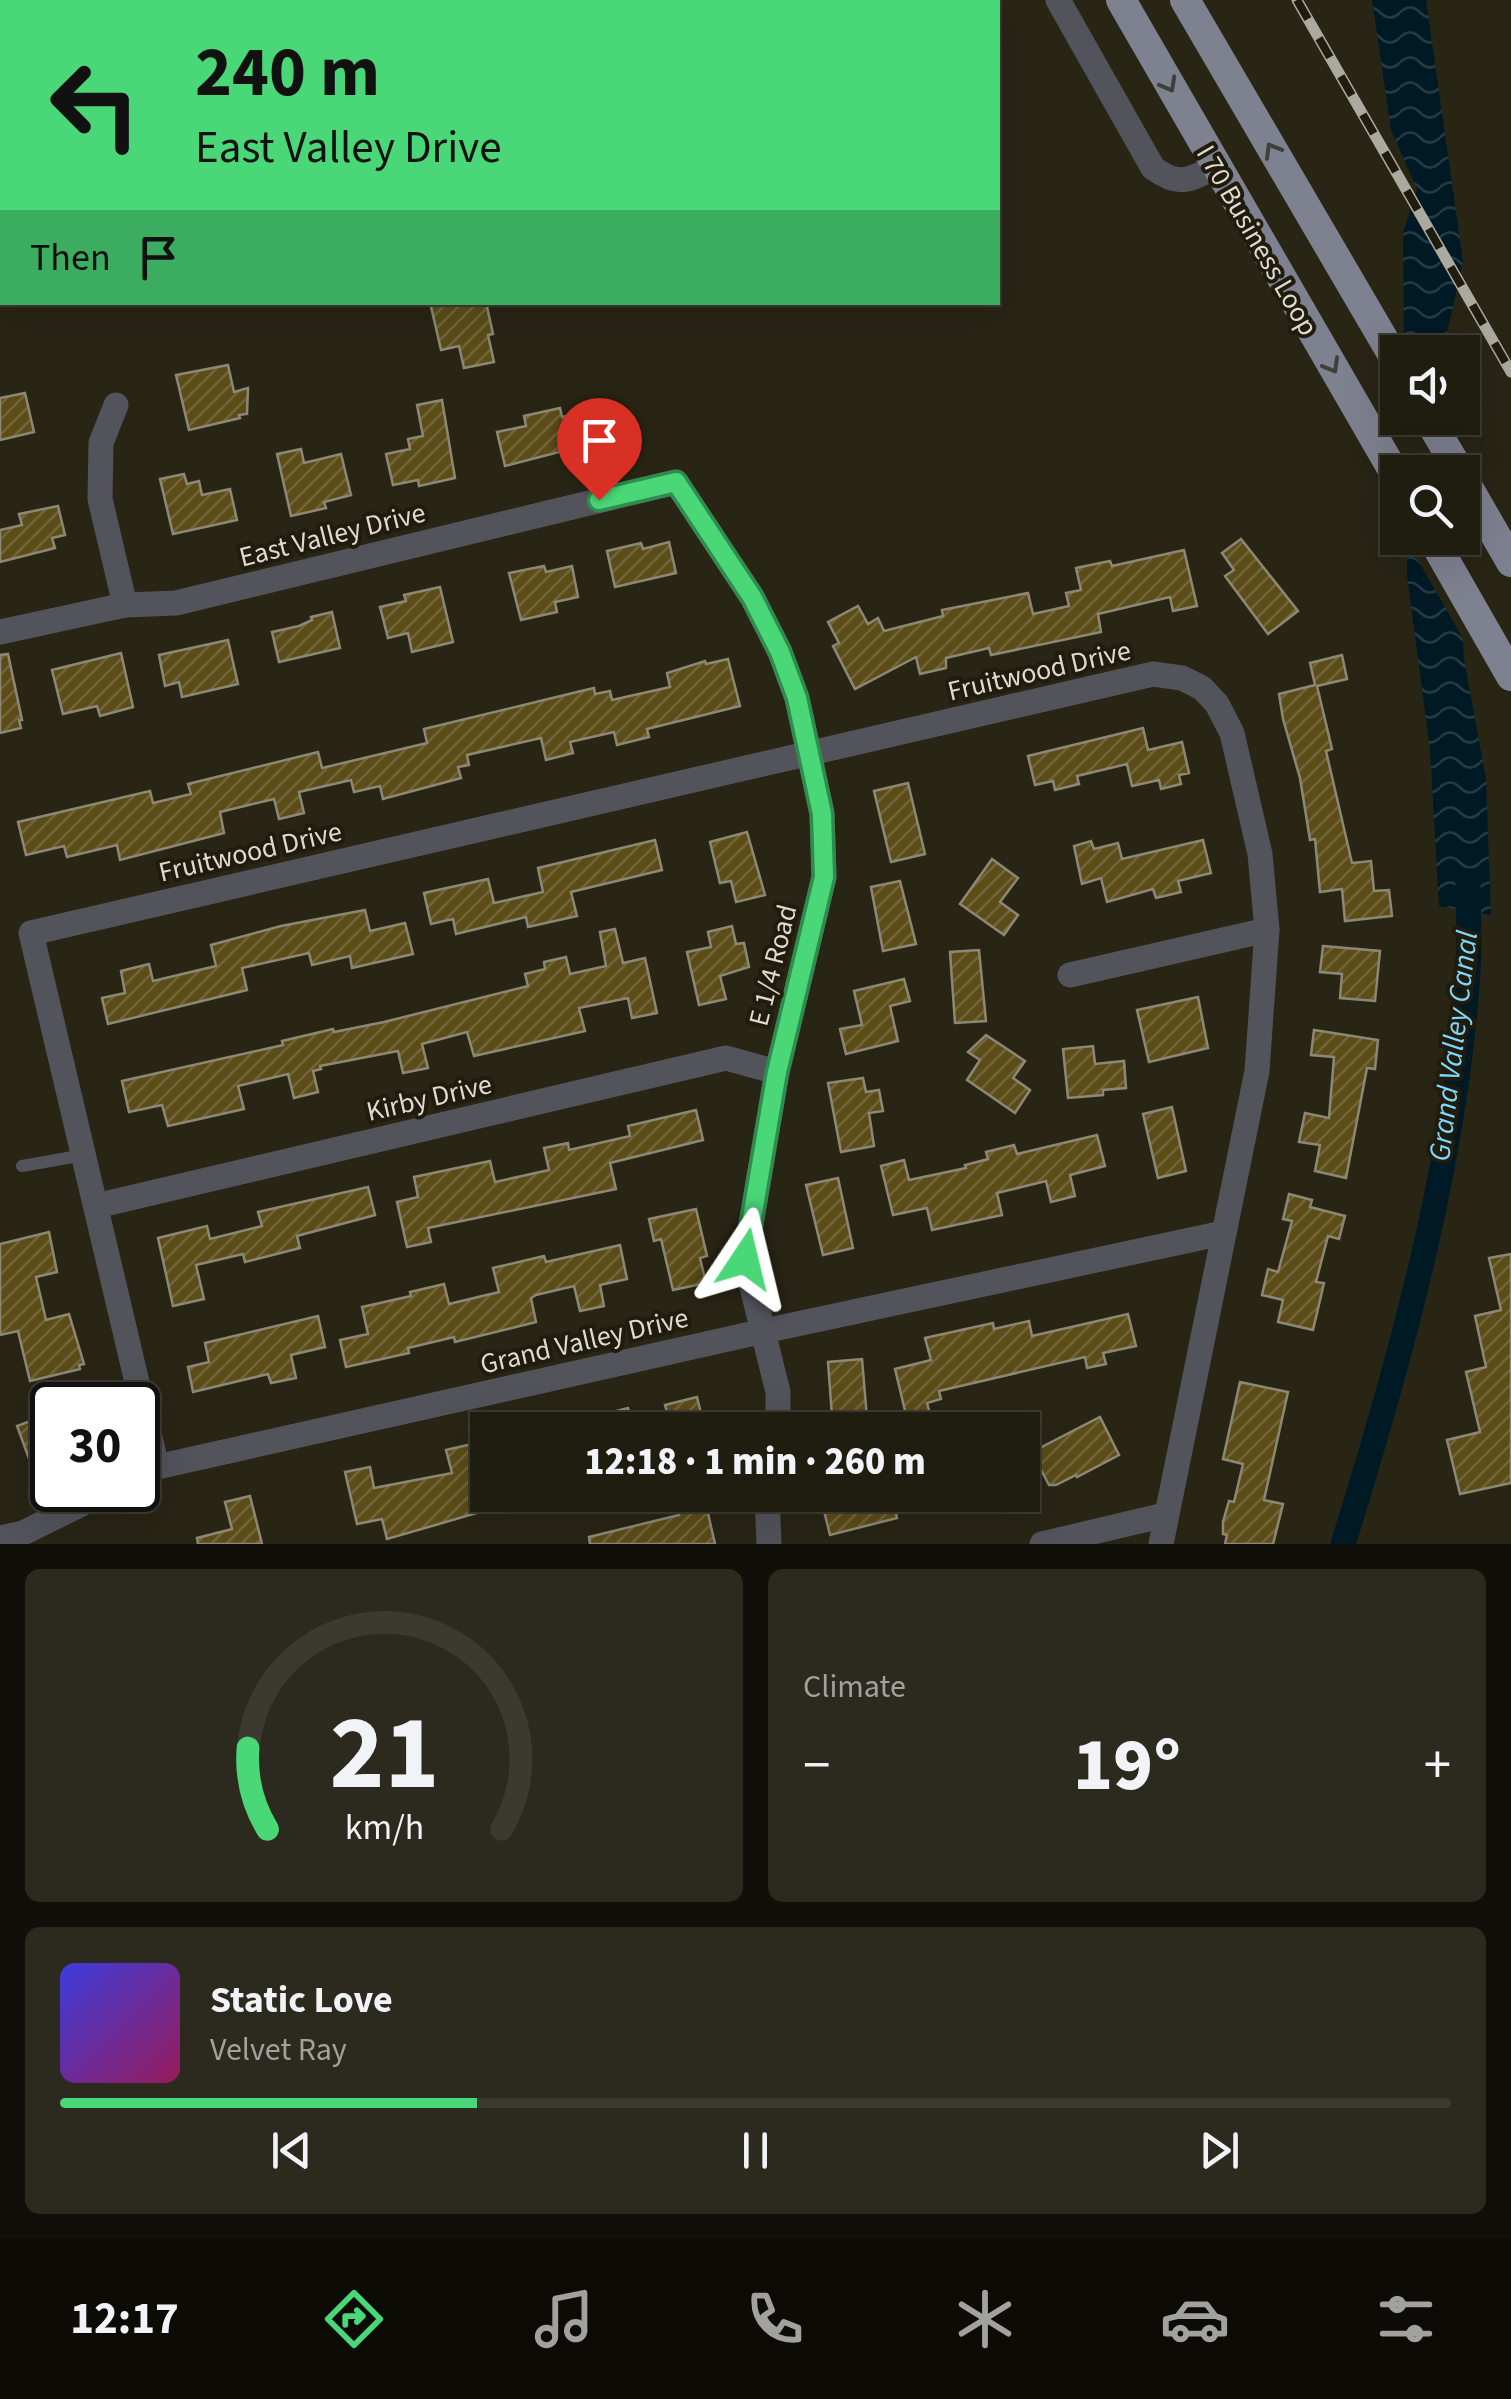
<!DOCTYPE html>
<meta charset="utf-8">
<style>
body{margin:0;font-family:"Source Sans 3",sans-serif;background:#2c291e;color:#f1f3f6;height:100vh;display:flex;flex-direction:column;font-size:38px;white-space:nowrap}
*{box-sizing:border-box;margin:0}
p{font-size:32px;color:#a1a19f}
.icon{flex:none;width:55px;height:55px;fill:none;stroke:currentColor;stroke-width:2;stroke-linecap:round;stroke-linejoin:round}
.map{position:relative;height:1544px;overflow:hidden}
.drawer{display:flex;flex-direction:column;gap:25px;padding:25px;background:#110f09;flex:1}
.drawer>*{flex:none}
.hud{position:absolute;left:0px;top:0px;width:1000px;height:305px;box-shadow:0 10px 40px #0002,0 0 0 2px #3c3a30;background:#4ad778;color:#111;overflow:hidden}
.buttons{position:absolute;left:1380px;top:335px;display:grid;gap:20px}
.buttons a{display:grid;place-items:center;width:100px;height:100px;border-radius:0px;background:#1f1c10;box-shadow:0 10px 40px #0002,0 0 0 2px #3c3a30;font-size:50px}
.speed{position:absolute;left:30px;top:1382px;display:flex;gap:20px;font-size:50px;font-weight:700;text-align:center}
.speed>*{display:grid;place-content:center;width:130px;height:130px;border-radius:50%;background:#1f1c10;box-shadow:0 10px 40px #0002,0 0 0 2px #3c3a30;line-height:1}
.speed .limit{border:5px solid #111;border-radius:15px;background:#fff;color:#111}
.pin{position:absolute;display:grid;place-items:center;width:85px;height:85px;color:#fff;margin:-102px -42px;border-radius:50% 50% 50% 0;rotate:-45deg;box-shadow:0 0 10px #0007}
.pin .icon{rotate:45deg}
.me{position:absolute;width:110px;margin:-55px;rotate:10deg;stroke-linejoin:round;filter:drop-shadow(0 0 8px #0008)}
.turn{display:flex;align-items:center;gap:35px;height:210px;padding:0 30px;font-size:45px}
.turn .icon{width:130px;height:130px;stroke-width:2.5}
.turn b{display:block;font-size:70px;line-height:85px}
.then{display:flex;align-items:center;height:95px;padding:0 30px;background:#0003;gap:20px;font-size:38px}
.big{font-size:75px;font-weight:800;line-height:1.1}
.drawer .tile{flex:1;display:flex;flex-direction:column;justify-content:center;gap:15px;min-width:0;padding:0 35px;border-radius:15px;background:#2c291e}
.drawer .dial{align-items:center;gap:0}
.dial svg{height:260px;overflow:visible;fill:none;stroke:#3c3a30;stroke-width:7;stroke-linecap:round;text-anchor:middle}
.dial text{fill:#f1f3f6;stroke:none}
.song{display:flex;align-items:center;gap:30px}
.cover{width:120px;height:120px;border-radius:15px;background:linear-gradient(135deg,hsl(240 70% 55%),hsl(330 70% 35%))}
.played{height:10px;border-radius:5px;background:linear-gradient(90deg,#4ad778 30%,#3c3a30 30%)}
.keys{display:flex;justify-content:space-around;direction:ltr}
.heat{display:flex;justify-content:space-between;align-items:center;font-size:55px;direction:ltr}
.drawer .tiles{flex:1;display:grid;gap:25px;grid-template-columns:1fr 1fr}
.tile:last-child{grid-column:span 2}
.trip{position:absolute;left:470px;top:1412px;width:570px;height:100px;border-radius:0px;background:#1f1c10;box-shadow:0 10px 40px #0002,0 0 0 2px #3c3a30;font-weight:800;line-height:100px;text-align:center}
.tab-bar{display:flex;height:160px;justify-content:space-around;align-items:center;background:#0c0b06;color:#a1a19f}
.tab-bar .icon{width:70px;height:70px}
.tab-bar .on{color:#4ad778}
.tab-bar b{font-size:45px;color:#f1f3f6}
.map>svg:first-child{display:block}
.water{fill:url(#water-waves)}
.pier{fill:#292515}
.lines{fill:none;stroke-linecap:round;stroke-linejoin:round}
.canal{stroke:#001a25;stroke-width:25}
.building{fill:url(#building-hatch);stroke:#8d8876;stroke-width:2.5}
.lane{stroke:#52535b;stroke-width:12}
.street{stroke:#52535b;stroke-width:25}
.primary{stroke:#7e8190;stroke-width:30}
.rail-casing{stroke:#aca99e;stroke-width:11}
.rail{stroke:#201b0c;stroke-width:8;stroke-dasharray:22;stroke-linecap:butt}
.oneway{stroke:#413f3a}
.route-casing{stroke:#308c4e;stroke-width:25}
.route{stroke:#4ad778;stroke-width:18}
.labels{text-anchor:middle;stroke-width:8;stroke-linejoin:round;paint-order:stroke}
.street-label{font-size:28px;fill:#dddad1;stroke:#201b0c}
.water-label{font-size:30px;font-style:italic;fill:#7cd8fd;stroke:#201b0c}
</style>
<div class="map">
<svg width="1511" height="1544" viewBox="0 0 1511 1544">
<defs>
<pattern id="water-waves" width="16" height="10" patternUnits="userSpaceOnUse" patternTransform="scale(2.5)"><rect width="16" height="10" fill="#001a25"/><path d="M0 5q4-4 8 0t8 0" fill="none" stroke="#253b44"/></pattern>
<pattern id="building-hatch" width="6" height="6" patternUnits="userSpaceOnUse" patternTransform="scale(2.5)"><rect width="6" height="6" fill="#5b4c18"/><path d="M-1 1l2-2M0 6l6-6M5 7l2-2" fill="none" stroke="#726539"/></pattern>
</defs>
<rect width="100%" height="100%" fill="#292515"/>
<g class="water">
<path d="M 1372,0 L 1426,0 L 1463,261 L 1445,342 L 1446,352 L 1404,352 L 1403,233 L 1417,189 L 1391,130 Z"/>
<path d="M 1407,538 L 1457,538 L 1464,659 L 1486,779 L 1491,915 L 1439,906 L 1430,750 L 1407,575 Z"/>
</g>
<g class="pier">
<path d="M 1400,418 L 1455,418 L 1458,472 L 1401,472 Z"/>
<path d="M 1405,538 L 1462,538 L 1469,649 Z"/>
</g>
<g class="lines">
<path class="canal" d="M 1343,1544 C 1399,1365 1456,1160 1468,972 C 1470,942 1468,911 1468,881"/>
</g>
<g class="building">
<path d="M 430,302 L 486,302 L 493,334 L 488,335 L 494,362 L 464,368 L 459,346 L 441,350 Z"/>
<path d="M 228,365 L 234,392 L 248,388 L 247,414 L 239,415 L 240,418 L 189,430 L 176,375 Z"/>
<path d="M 25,393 L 34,432 L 0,440 L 0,398 Z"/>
<path d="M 442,400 L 455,478 L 419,486 L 418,480 L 393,485 L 386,454 L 410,449 L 408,439 L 423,436 L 417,405 Z"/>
<path d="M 560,408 L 562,417 L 606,408 L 613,438 L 505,466 L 497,432 L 526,426 L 524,416 Z"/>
<path d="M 301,449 L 304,463 L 341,454 L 351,495 L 324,502 L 326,508 L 291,516 L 277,454 Z"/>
<path d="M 184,474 L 187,484 L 199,481 L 202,495 L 230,489 L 237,520 L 173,534 L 160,479 Z"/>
<path d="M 58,506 L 65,535 L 52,538 L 55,548 L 0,562 L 0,530 L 22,525 L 19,514 Z"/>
<path d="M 1241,539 L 1298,611 L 1268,634 L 1225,576 L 1234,570 L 1222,553 Z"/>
<path d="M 669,542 L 676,573 L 615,587 L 607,551 L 641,543 L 643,549 Z"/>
<path d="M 1184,550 L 1197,606 L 1173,611 L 1170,597 L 1098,614 L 1101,632 L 991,655 L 989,648 L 946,658 L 946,668 L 920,674 L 916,657 L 855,689 L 833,646 L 839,643 L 828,622 L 858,606 L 868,624 L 878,618 L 884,631 L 943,616 L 942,610 L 1028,593 L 1033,614 L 1069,606 L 1066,593 L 1081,590 L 1076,568 L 1110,561 L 1112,566 Z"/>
<path d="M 544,566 L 546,572 L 572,566 L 578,597 L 555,602 L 557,612 L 521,620 L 509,573 Z"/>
<path d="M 440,587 L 453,642 L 412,652 L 408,633 L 388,638 L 380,607 L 406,601 L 404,595 Z"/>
<path d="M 332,612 L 340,648 L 279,662 L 272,632 L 299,626 L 312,620 L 311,617 Z"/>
<path d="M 228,640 L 238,684 L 182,697 L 179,682 L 165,686 L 159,655 Z"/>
<path d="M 121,653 L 133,707 L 100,716 L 97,706 L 63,714 L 52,670 Z"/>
<path d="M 8,654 L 22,720 L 19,720 L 21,728 L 0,733 L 0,655 Z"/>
<path d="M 1342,655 L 1347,679 L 1317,686 L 1332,749 L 1326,751 L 1352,863 L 1371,861 L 1374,891 L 1389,890 L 1392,916 L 1345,921 L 1342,889 L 1320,892 L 1315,839 L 1310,840 L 1300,778 L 1283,719 L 1279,694 L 1315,685 L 1310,663 Z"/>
<path d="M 728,659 L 740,706 L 647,729 L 649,737 L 617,745 L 614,732 L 570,742 L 573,753 L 546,760 L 541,738 L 467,755 L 469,765 L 458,767 L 461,778 L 383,799 L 380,786 L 354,792 L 351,780 L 299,792 L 304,813 L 279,819 L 274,799 L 220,812 L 224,833 L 120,860 L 117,845 L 67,857 L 64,846 L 26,855 L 18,822 L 150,791 L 153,803 L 191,794 L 188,784 L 318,752 L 322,768 L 427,743 L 424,729 L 577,692 L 594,688 L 595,694 L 610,691 L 612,700 L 670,687 L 667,673 L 705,661 L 706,664 Z"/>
<path d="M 1143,728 L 1148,750 L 1182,742 L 1189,773 L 1179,775 L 1181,784 L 1161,789 L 1159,780 L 1132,786 L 1127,764 L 1077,776 L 1079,784 L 1055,790 L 1053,781 L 1035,785 L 1028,756 Z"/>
<path d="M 908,783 L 925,854 L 891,862 L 874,791 Z"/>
<path d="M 747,832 L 765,895 L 736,902 L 731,881 L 720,883 L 710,842 Z"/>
<path d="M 655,840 L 662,870 L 571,892 L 577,916 L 528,927 L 526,917 L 456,934 L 453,919 L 431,924 L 424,893 L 488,879 L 494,903 L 543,892 L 538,868 Z"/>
<path d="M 1203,840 L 1211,873 L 1178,881 L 1181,892 L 1156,898 L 1153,889 L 1107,902 L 1101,878 L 1082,884 L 1074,846 L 1091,841 L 1094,849 L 1118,843 L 1122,859 Z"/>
<path d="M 992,859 L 1018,878 L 1000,902 L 1018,915 L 1004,935 L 960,904 Z"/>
<path d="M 900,881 L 916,944 L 883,951 L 871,887 Z"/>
<path d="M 365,910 L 370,931 L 405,923 L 413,954 L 352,968 L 350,956 L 312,965 L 309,953 L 242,968 L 247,990 L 108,1024 L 102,998 L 125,993 L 121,971 L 149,964 L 153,981 L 216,966 L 211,945 L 281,926 Z"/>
<path d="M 732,926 L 736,944 L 744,943 L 749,967 L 720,976 L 726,999 L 699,1005 L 687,952 L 711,947 L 708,932 Z"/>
<path d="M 615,929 L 623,963 L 645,958 L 657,1013 L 632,1018 L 628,998 L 579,1008 L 585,1031 L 474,1056 L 467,1032 L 422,1044 L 428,1068 L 403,1073 L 398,1051 L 320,1066 L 321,1069 L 313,1071 L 318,1092 L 294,1098 L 288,1074 L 238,1086 L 244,1109 L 168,1126 L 162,1105 L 129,1112 L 122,1081 L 283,1045 L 282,1041 L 333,1029 L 334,1032 L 384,1022 L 528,986 L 525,974 L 545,969 L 544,962 L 566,957 L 570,974 L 606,966 L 600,932 Z"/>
<path d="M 1323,946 L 1380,951 L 1375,1001 L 1340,998 L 1342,974 L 1320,972 Z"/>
<path d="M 979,950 L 986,1021 L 955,1023 L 950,952 Z"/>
<path d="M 904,979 L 910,1001 L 890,1006 L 898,1041 L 846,1054 L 840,1029 L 862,1025 L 854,991 Z"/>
<path d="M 1198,997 L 1208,1048 L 1149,1062 L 1137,1010 Z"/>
<path d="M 1314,1030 L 1378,1040 L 1375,1069 L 1367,1068 L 1346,1178 L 1315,1171 L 1320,1145 L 1299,1142 L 1305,1113 L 1329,1118 L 1334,1057 L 1311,1055 Z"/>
<path d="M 986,1035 L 1025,1061 L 1013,1078 L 1030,1090 L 1015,1113 L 967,1080 L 980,1060 L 968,1052 Z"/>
<path d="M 1093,1046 L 1095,1064 L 1124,1061 L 1126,1088 L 1103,1090 L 1103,1095 L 1068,1098 L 1063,1049 Z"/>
<path d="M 863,1078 L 866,1092 L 879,1090 L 883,1111 L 869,1113 L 874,1146 L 841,1152 L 828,1083 Z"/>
<path d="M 1172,1107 L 1186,1171 L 1158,1178 L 1143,1114 Z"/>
<path d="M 696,1110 L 703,1140 L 610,1163 L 616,1189 L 428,1228 L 431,1242 L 407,1247 L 397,1202 L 418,1197 L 414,1177 L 490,1161 L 495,1182 L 549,1170 L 544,1148 L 568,1143 L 569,1150 L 630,1136 L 628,1126 Z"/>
<path d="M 1097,1135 L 1105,1166 L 1070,1175 L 1075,1196 L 1051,1202 L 1046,1181 L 997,1193 L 1002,1215 L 932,1230 L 927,1208 L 893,1215 L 881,1166 L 904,1160 L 909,1180 L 966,1168 L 965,1165 L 988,1159 L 986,1152 L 1014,1145 L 1017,1154 Z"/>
<path d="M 838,1178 L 853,1248 L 823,1255 L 806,1185 Z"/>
<path d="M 368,1187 L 375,1215 L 297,1236 L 300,1248 L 245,1262 L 243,1254 L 196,1265 L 204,1299 L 173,1306 L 158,1238 L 207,1226 L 210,1239 L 262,1226 L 258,1212 Z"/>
<path d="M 1289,1194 L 1312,1200 L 1310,1207 L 1345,1216 L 1339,1239 L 1328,1236 L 1316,1282 L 1324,1283 L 1313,1330 L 1278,1322 L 1283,1300 L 1262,1295 L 1268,1269 L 1278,1272 L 1292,1221 L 1283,1219 Z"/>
<path d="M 696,1209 L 707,1256 L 700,1258 L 706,1283 L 673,1290 L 661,1239 L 654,1241 L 649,1219 Z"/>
<path d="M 49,1232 L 57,1272 L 36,1277 L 46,1320 L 69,1314 L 84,1364 L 79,1365 L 80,1369 L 30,1381 L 18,1331 L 0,1335 L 0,1244 Z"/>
<path d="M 620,1245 L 627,1279 L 600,1285 L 604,1306 L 580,1311 L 574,1286 L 536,1295 L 531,1298 L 536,1322 L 455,1342 L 454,1337 L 408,1348 L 409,1353 L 346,1367 L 340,1340 L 368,1334 L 362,1307 L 411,1296 L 410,1292 L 444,1284 L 449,1304 L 499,1292 L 493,1268 L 544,1256 L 546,1262 Z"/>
<path d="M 1511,1254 L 1511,1483 L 1460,1494 L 1447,1440 L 1480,1432 L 1466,1372 L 1486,1367 L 1475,1316 L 1501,1310 L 1489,1258 Z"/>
<path d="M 1128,1314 L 1136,1346 L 1103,1353 L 1106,1364 L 1087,1368 L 1085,1357 L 939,1391 L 941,1399 L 927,1403 L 930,1414 L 907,1419 L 895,1369 L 931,1360 L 925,1338 L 993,1323 L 994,1329 L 1029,1321 L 1032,1336 Z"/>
<path d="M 318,1316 L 325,1347 L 291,1355 L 296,1378 L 271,1383 L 268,1374 L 193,1392 L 188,1367 L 209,1362 L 205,1343 Z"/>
<path d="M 862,1359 L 868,1430 L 833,1430 L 828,1362 Z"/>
<path d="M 1240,1382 L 1288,1392 L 1264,1500 L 1283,1504 L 1273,1544 L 1225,1544 L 1227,1535 L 1223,1534 L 1223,1522 L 1229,1501 L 1234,1502 L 1243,1464 L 1223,1459 Z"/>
<path d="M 697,1397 L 705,1430 L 672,1430 L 665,1405 Z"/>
<path d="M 628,1408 L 633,1430 L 609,1430 L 605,1414 Z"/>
<path d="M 52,1413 L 52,1465 L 34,1472 L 17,1426 Z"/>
<path d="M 1100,1417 L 1119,1455 L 1077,1477 L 1076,1475 L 1056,1485 L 1049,1485 L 1032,1452 Z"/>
<path d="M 472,1444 L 484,1497 L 474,1500 L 477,1513 L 387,1539 L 382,1519 L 357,1524 L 345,1472 L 370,1467 L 374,1488 L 452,1473 L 446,1450 Z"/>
<path d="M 820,1495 L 892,1495 L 897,1518 L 830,1535 Z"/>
<path d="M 250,1496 L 262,1544 L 198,1544 L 197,1538 L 232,1529 L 225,1502 Z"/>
<path d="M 697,1501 L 699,1511 L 707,1509 L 715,1544 L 590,1544 L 589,1537 L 679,1515 L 677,1506 Z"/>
</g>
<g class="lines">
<path class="lane" d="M 22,1166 L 84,1155"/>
<g class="street">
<path d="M 1058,0 L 1153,168 C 1179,187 1189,180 1216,167"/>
<path d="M 116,405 L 101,443 L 100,499 L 125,605"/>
<path d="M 0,632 L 125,605 L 176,603 L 676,482 L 752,597 L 780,652 L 797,698 L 822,813 L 824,877 L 777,1072 L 745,1259 L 778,1392 L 778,1430"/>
<path d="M 1070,975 L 1267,930"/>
<path d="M 96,1206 L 726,1058 L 777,1072"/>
<path d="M 157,1467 L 31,933 L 1153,674 L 1182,678 L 1202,688 L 1217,704 L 1232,733 L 1260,854 L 1267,930 L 1257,1071 L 1161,1544"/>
<path d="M 138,1477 L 157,1467 L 764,1331 L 1223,1233"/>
<path d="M 767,1495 L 769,1544"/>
<path d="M 0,1538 L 23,1533 L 110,1490"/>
<path d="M 1042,1544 L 1165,1515"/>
</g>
<g class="primary">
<path d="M 1121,0 L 1398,479"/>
<path d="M 1185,0 L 1398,364"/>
<path d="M 1428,418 L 1460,472"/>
<path d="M 1462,477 L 1511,562"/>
<path d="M 1432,538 L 1511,676"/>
</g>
<g class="rail-casing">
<path id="rail" d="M 1297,0 L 1511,372"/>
</g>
<use href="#rail" class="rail"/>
</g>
<defs><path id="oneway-chevron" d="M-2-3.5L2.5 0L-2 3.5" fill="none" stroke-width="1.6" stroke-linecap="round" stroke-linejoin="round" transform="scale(2.5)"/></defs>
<g class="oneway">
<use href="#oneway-chevron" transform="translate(1169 85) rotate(61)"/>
<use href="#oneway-chevron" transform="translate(1272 150) rotate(-120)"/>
<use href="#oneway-chevron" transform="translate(1332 366) rotate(60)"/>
</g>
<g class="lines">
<g class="route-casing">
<path id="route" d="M 599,500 L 676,482 L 752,597 L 780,652 L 797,698 L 822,814 L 824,877 L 777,1072 L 745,1259"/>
</g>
<use href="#route" class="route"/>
</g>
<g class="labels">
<g class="street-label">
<text transform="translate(1258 240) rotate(60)" y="10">I 70 Business Loop</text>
<text transform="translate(332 534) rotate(-14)" y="10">East Valley Drive</text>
<text transform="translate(1039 670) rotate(-13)" y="10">Fruitwood Drive</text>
<text transform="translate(250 851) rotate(-13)" y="10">Fruitwood Drive</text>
<text transform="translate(772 965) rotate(-76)" y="10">E 1/4 Road</text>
<text transform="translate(429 1097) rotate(-13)" y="10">Kirby Drive</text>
<text transform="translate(584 1340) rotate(-13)" y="10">Grand Valley Drive</text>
</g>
<g class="water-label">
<text transform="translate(1453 1046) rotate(-83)" y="10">Grand Valley Canal</text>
</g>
</g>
</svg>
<div class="buttons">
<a><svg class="icon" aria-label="sound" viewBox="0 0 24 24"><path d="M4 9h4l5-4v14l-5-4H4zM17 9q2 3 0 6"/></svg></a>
<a><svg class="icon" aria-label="search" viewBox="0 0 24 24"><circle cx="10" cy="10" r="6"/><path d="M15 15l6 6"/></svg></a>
</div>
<div class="speed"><div class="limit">30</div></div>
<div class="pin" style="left:599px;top:500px;background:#d93025"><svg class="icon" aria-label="arrive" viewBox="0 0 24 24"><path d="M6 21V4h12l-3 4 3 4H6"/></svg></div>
<svg class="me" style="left:745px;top:1259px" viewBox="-20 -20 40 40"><path d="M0-17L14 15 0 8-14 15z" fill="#4ad778" stroke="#fff" stroke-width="4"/></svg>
<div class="trip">12:18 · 1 min · 260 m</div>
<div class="hud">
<div class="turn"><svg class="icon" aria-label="left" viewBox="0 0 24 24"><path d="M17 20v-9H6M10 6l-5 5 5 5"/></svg><div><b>240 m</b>East Valley Drive</div></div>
<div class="then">Then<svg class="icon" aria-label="arrive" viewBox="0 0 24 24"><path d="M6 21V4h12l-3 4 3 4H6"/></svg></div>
</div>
</div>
<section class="drawer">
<div class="tiles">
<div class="tile dial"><svg viewBox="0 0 100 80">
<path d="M14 69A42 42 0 1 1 86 69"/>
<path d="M14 69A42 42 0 0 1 8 44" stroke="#4ad778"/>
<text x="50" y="56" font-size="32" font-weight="700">21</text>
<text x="50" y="72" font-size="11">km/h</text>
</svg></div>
<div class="tile"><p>Climate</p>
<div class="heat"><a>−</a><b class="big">19°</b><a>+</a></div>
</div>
<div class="tile">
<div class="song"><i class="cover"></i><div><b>Static Love</b><p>Velvet Ray</p></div></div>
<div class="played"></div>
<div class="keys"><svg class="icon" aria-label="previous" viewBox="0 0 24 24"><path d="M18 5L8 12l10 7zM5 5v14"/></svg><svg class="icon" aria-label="pause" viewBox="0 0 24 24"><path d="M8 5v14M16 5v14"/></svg><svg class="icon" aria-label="next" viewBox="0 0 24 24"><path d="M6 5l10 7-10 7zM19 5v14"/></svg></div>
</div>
</div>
</section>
<nav class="tab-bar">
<b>12:17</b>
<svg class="icon on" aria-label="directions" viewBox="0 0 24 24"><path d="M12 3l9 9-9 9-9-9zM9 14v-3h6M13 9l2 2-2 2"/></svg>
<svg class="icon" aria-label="music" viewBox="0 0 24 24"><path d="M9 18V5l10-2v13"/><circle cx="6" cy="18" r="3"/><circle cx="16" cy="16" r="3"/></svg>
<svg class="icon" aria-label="phone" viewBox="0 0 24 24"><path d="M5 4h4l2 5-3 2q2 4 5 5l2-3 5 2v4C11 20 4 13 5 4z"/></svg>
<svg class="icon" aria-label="climate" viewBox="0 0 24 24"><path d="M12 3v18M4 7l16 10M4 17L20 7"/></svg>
<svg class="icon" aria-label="car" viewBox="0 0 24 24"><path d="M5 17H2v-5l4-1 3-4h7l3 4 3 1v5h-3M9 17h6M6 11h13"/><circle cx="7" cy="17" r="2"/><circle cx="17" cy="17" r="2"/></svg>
<svg class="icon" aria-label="filters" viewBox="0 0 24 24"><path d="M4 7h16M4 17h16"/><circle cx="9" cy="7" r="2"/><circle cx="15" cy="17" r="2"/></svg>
</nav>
